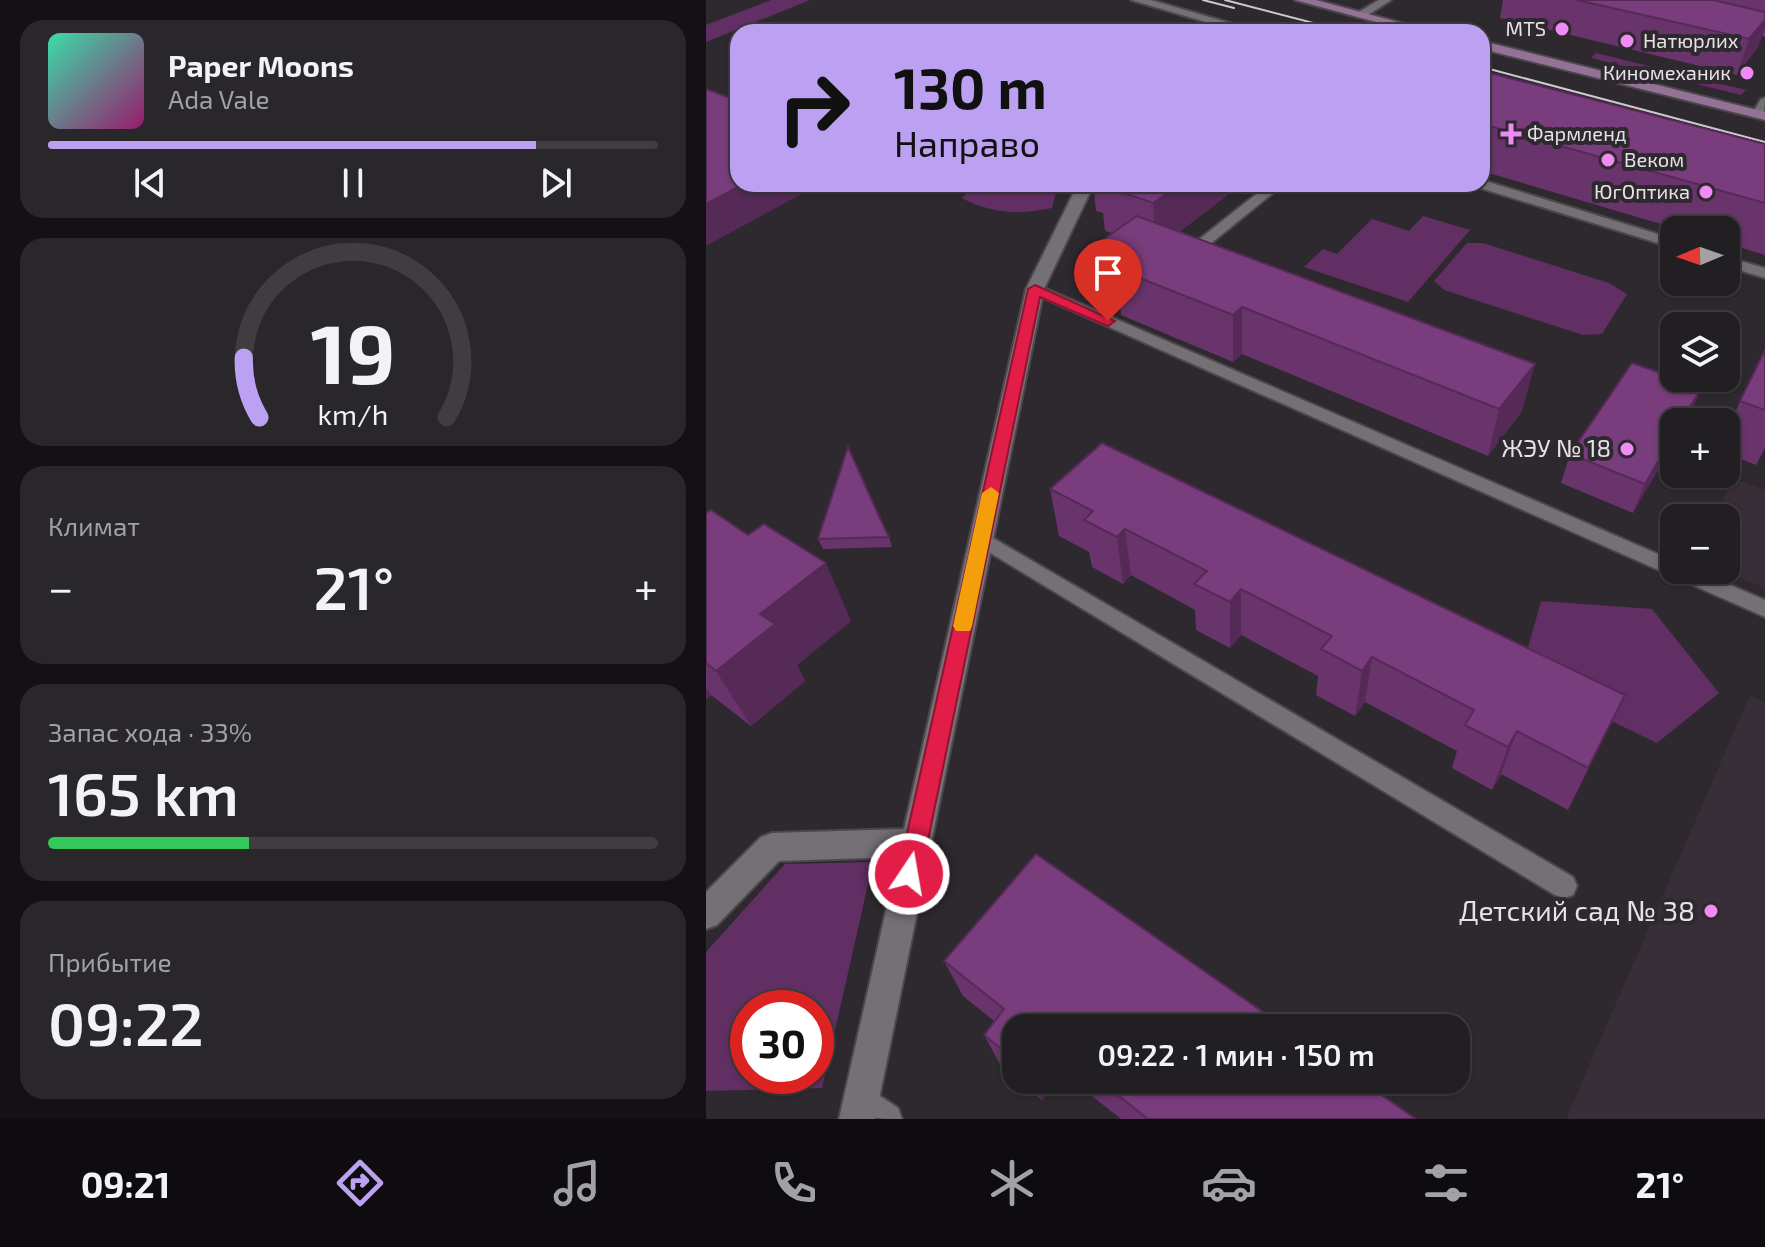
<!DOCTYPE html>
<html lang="ru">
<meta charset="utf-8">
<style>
body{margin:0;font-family:"Exo 2",sans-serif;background:#2a272a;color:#f1f3f6;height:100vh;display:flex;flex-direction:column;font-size:30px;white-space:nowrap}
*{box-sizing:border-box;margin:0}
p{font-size:26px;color:#a2a2a5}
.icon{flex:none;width:44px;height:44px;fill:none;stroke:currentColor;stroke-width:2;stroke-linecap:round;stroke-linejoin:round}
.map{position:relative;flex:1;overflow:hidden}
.panel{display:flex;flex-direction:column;gap:20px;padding:20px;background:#131113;width:706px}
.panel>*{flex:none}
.banner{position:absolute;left:24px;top:24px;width:760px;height:168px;border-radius:24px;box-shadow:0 2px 6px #0004,0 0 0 2px #3f3d40;background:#bca0f2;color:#111;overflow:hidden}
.needle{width:52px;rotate:268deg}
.controls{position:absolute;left:954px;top:216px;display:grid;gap:16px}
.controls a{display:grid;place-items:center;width:80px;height:80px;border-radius:16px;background:#221f22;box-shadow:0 2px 6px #0004,0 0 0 2px #3f3d40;font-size:40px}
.speed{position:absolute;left:24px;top:990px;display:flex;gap:16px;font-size:40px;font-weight:700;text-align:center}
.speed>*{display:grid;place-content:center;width:104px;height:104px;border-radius:50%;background:#221f22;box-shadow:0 2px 6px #0004,0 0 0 2px #3f3d40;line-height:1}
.speed .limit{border:12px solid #d22;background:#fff;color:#111}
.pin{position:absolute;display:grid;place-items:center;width:68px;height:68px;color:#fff;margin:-82px -34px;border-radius:50% 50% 50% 0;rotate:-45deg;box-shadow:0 0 8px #0007}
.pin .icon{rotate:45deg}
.me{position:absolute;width:88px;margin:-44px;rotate:12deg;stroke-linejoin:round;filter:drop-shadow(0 0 6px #0008)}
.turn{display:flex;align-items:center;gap:28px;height:168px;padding:0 32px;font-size:36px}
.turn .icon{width:104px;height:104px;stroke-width:2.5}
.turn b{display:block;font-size:56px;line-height:68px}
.big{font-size:60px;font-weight:600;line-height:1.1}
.panel .tile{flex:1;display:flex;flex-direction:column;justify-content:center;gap:12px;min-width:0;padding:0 28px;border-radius:24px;background:#2a272a}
.panel .dial{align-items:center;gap:0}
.dial svg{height:208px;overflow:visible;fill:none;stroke:#3f3d40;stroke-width:7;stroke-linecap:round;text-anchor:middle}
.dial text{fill:#f1f3f6;stroke:none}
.song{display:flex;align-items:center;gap:24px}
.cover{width:96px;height:96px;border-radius:12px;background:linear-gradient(135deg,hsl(160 70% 55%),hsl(320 70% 35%))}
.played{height:8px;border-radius:4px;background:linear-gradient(90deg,#bca0f2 80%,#3f3d40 80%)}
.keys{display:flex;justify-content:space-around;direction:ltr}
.heat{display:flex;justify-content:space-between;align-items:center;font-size:44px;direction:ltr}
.charge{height:12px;border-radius:6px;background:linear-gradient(90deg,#34c759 33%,#3f3d40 0)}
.trip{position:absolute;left:296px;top:1014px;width:468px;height:80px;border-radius:24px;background:#221f22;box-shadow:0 2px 6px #0004,0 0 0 2px #3f3d40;font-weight:600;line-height:80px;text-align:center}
.tabs{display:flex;height:128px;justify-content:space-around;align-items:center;background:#0e0c0e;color:#a2a2a5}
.tabs .icon{width:56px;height:56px}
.tabs .current{color:#bca0f2}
.tabs b{font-size:36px;color:#f1f3f6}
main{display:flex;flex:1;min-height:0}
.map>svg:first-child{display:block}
.built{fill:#382e38}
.green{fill:#622f64;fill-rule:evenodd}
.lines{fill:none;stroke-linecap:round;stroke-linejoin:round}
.lane-casing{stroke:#4c474c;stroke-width:4}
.street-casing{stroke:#4c474c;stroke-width:4}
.secondary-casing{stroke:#4c474c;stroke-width:4}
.lane{fill:#757075;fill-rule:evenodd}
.street{fill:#757075;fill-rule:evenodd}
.secondary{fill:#947295;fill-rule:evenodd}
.tram{stroke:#cdc9cd;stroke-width:2}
.wall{fill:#68346b}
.shaded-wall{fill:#552a57}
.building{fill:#793c7c;stroke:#552a57;stroke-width:2}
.route{fill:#e11d48;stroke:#92132f;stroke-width:2}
.slow{fill:#f59e0b}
.poi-dot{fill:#f08bf5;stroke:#2e292e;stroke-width:3}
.labels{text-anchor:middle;stroke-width:8;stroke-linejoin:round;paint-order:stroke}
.far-poi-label{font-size:20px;fill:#e6e2e6;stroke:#2e292e;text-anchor:end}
.poi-label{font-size:24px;fill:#e6e2e6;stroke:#2e292e;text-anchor:end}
.near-poi-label{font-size:28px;fill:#e6e2e6;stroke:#2e292e;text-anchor:end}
</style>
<main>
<section class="panel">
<div class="tile">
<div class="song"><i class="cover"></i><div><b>Paper Moons</b><p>Ada Vale</p></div></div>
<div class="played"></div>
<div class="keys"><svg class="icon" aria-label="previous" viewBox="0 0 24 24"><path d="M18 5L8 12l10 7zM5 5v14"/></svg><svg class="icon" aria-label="pause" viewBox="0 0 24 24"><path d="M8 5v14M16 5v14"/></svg><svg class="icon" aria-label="next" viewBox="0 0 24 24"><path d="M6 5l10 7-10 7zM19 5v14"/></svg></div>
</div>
<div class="tile dial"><svg viewBox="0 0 100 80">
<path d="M14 69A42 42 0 1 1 86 69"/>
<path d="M14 69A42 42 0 0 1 8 46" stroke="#bca0f2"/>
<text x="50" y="56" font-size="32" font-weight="700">19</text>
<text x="50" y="72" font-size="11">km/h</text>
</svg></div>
<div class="tile"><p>Климат</p>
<div class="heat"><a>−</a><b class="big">21°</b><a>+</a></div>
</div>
<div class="tile"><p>Запас хода · 33%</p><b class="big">165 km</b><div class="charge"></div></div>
<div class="tile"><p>Прибытие</p><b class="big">09:22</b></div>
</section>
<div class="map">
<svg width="1059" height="1119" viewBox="0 0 1059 1119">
<rect width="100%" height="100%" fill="#2e292e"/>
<g class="built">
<path d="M 1029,479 L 1059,490 L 1059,588 L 1014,570 L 1020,570 L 1020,518 L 1007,518 Z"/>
<path d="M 1044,695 L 1059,703 L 1059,1119 L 860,1119 Z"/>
</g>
<g class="green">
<path d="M 65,0 L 104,0 L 0,42 L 0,25 Z"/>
<path d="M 890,53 L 1040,90 L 1035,95 L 885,58 Z"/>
<path d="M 270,184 L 352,184 L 346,208 C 314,215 285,214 256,198 Z"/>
<path d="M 717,216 L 764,230 L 702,302 L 598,267 L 617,249 L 631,254 L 666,219 L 703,231 Z"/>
<path d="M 761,243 L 777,243 L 903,283 L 921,294 L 896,334 L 877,335 L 738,290 L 728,281 Z"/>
<path d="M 835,601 L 946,609 L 1013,693 L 951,743 L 814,677 Z"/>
<path d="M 167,862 L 116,1088 L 0,1091 L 0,952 L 79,864 ZM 110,1008 L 110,1076 L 42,1076 L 42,1008 Z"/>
</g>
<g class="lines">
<g class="lane-casing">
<g id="lane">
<path d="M 673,0 L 685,0 L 659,17 L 651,17 L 651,13 Z"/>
<path d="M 1059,98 L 1058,114 L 1048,117 L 1046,114 L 1055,99 Z"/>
<path d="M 776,180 L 968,239 L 968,248 L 771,187 L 769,184 L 776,184 Z"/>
<path d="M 563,184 L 578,184 L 482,262 L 472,262 L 472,256 Z"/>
<path d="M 1020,257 L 1059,268 L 1059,278 L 1020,266 Z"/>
<path d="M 329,284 L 968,561 L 968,570 L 989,570 L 1059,600 L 1059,617 L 324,292 L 324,286 Z"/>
<path d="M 275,531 L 867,877 L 871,886 L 867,895 L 858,898 L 849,895 L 268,543 L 265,538 L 268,533 Z"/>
<path d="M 156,1084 L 192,1108 L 196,1119 C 173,1119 152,1119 141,1099 L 146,1089 Z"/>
</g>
</g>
<g class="street-casing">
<g id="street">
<path d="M 425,0 L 445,0 L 555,32 L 534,32 Z"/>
<path d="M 372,184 L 388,184 L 338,289 L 169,1119 L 133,1119 L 192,857 L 73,861 L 11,925 L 0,929 L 0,892 L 55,837 L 66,833 L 198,829 L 320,289 Z"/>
</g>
</g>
<g class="secondary-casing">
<g id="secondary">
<path d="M 589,0 L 610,0 L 729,32 L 707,32 Z"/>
<path d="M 776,41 L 1059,112 L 1059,120 L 776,49 Z"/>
</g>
</g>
<use href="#lane" class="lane"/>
<use href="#street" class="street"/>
<use href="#secondary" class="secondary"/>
<g class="tram">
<path d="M 497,0 L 528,8"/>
<path d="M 519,0 L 642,32"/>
<path d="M 776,67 L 1059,142"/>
</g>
</g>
<g class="wall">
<path d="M 797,0 L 1059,0 L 1059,37 L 1056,36 L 1052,47 L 1031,75 L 794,18 Z"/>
<path d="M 776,71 L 1059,144 L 1059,255 L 1020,243 L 1020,230 L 975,230 L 776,171 Z"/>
<path d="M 387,184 L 536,184 L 473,232 L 816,411 L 782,456 L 536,354 L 527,362 L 415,315 L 414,304 L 391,294 L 385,248 L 406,233 L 399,231 L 397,213 L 390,211 Z"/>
<path d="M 1059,350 L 1059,448 L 1050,465 L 1020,453 L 1020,431 Z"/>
<path d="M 996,387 L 980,422 L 968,422 L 927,513 L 855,483 L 864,454 Z"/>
<path d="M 344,489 L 919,695 L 862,810 L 795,774 L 786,790 L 746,768 L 751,751 L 659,702 L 649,716 L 610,695 L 612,676 L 535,635 L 524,648 L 490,630 L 489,610 L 425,575 L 417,584 L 386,567 L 383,552 L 353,536 Z"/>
<path d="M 0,513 L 145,621 L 91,665 L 99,681 L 45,726 L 5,695 L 0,699 Z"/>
<path d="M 183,537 L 186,547 L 117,549 L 112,539 Z"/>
<path d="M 330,854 L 310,1028 L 310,1078 L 295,1066 L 278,1035 L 288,1021 L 257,996 L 238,961 Z"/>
<path d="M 312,1080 L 351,1080 L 336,1100 Z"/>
<path d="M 366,1080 L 654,1080 L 710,1119 L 415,1119 Z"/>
</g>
<g class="shaded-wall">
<path d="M 1059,20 L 1059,28 L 1052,47 L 1031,75 L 1043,39 Z"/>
<path d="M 38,184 L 114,184 L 0,246 L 0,204 Z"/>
<path d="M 474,184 L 535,184 L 450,250 L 447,203 Z"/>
<path d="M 536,307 L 536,354 L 527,362 L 527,315 Z"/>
<path d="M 829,364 L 816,411 L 782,456 L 793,409 Z"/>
<path d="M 996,387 L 980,422 L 975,422 Z"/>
<path d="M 968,434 L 968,443 L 927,513 L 939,484 Z"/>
<path d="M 419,529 L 425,575 L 417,584 L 411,537 Z"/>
<path d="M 120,563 L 145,621 L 91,665 L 99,681 L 45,726 L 10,671 L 54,614 Z"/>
<path d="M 535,589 L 535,635 L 524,648 L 524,602 Z"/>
<path d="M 666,657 L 659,702 L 649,716 L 656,671 Z"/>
<path d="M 0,688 L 5,695 L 0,699 Z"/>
<path d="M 811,731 L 795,774 L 786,790 L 802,747 Z"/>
<path d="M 326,1080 L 351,1080 L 336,1100 Z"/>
</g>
<g class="building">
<path d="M 871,0 L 1007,0 L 1059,12 L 1059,20 L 1043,39 Z"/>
<path d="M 601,26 L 624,32 L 591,32 Z"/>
<path d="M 776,71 L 1059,144 L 1059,203 L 776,124 Z"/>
<path d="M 0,89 L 32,101 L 32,184 L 38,184 L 0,204 Z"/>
<path d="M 395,184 L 474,184 L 447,203 L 394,185 Z"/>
<path d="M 431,216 L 829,364 L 793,409 L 536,307 L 527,315 L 411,269 L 421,262 L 385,248 Z"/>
<path d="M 1059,350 L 1059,410 L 1034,401 Z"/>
<path d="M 926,363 L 996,387 L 975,422 L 968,422 L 968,434 L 939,484 L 864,454 Z"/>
<path d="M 396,443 L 919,695 L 882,768 L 811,731 L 802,747 L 759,725 L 768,710 L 666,657 L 656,671 L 615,649 L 626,636 L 535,589 L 524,602 L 488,584 L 501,571 L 419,529 L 411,537 L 378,520 L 387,511 L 344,489 Z"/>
<path d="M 142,447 L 172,514 L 183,537 L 112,539 Z"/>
<path d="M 5,510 L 42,535 L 58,524 L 120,563 L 54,614 L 69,624 L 10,671 L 0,663 L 0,513 Z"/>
<path d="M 330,854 L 580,1028 L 310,1028 L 310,1061 L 278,1035 L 298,1009 L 238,961 Z"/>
<path d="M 393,1080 L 654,1080 L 710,1119 L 442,1119 Z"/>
</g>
<path class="route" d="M 329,285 L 409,321 L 402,326 L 397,324 L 334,297 L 215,874 L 212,882 L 203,885 L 195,882 L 192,874 L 322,289 Z"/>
<path class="slow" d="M 285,487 L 293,493 L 266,626 L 264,631 L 250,631 L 247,626 L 276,493 Z"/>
<g class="poi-dot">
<circle cx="856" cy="29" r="8"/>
<circle cx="921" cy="41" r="8"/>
<circle cx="1041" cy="73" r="8"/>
<path d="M801 122h8v8h8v8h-8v8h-8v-8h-8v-8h8z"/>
<circle cx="902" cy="160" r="8"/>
<circle cx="1000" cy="192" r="8"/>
<circle cx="921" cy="449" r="8"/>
<circle cx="1005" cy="911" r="8"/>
</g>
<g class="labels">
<g class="far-poi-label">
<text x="840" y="36">MTS</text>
<text x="937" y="48" text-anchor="start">Натюрлих</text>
<text x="1025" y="80">Киномеханик</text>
<text x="821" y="141" text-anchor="start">Фармленд</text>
<text x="918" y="167" text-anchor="start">Веком</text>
<text x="984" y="199">ЮгОптика</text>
</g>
<g class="poi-label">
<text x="905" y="457">ЖЭУ № 18</text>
</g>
<g class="near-poi-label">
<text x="989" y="921">Детский сад № 38</text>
</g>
</g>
</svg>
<div class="controls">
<a><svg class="needle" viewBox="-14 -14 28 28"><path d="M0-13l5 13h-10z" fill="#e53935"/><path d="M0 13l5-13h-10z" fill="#a2a2a5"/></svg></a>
<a><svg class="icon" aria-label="layers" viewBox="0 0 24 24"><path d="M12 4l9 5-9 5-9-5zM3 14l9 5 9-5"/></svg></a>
<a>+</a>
<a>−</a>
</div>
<div class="speed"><div class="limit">30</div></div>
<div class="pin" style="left:402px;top:321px;background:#d93025"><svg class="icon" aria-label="arrive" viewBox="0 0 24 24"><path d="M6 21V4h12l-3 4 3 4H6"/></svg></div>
<svg class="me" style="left:203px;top:874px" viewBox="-20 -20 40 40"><circle r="17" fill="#e11d48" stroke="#fff" stroke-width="3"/><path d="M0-11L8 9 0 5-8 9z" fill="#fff"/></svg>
<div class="trip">09:22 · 1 мин · 150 m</div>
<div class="banner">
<div class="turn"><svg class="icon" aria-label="right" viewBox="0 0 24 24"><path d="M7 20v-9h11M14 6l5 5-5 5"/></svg><div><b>130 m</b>Направо</div></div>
</div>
</div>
</main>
<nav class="tabs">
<b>09:21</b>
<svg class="icon current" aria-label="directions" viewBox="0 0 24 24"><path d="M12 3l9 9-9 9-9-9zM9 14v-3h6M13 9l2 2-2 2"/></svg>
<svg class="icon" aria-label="music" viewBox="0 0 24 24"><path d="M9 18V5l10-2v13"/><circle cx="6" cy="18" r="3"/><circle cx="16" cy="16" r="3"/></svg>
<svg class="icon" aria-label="phone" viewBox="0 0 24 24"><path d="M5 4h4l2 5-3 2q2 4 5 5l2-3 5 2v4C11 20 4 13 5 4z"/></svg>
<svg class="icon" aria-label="climate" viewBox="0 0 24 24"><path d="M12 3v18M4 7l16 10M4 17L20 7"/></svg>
<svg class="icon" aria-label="car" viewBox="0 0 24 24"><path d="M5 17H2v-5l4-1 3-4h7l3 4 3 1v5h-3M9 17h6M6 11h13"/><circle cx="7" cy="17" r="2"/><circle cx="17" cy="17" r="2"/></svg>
<svg class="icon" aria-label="filters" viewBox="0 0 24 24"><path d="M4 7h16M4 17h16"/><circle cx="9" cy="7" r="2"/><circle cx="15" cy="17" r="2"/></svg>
<b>21°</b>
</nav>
